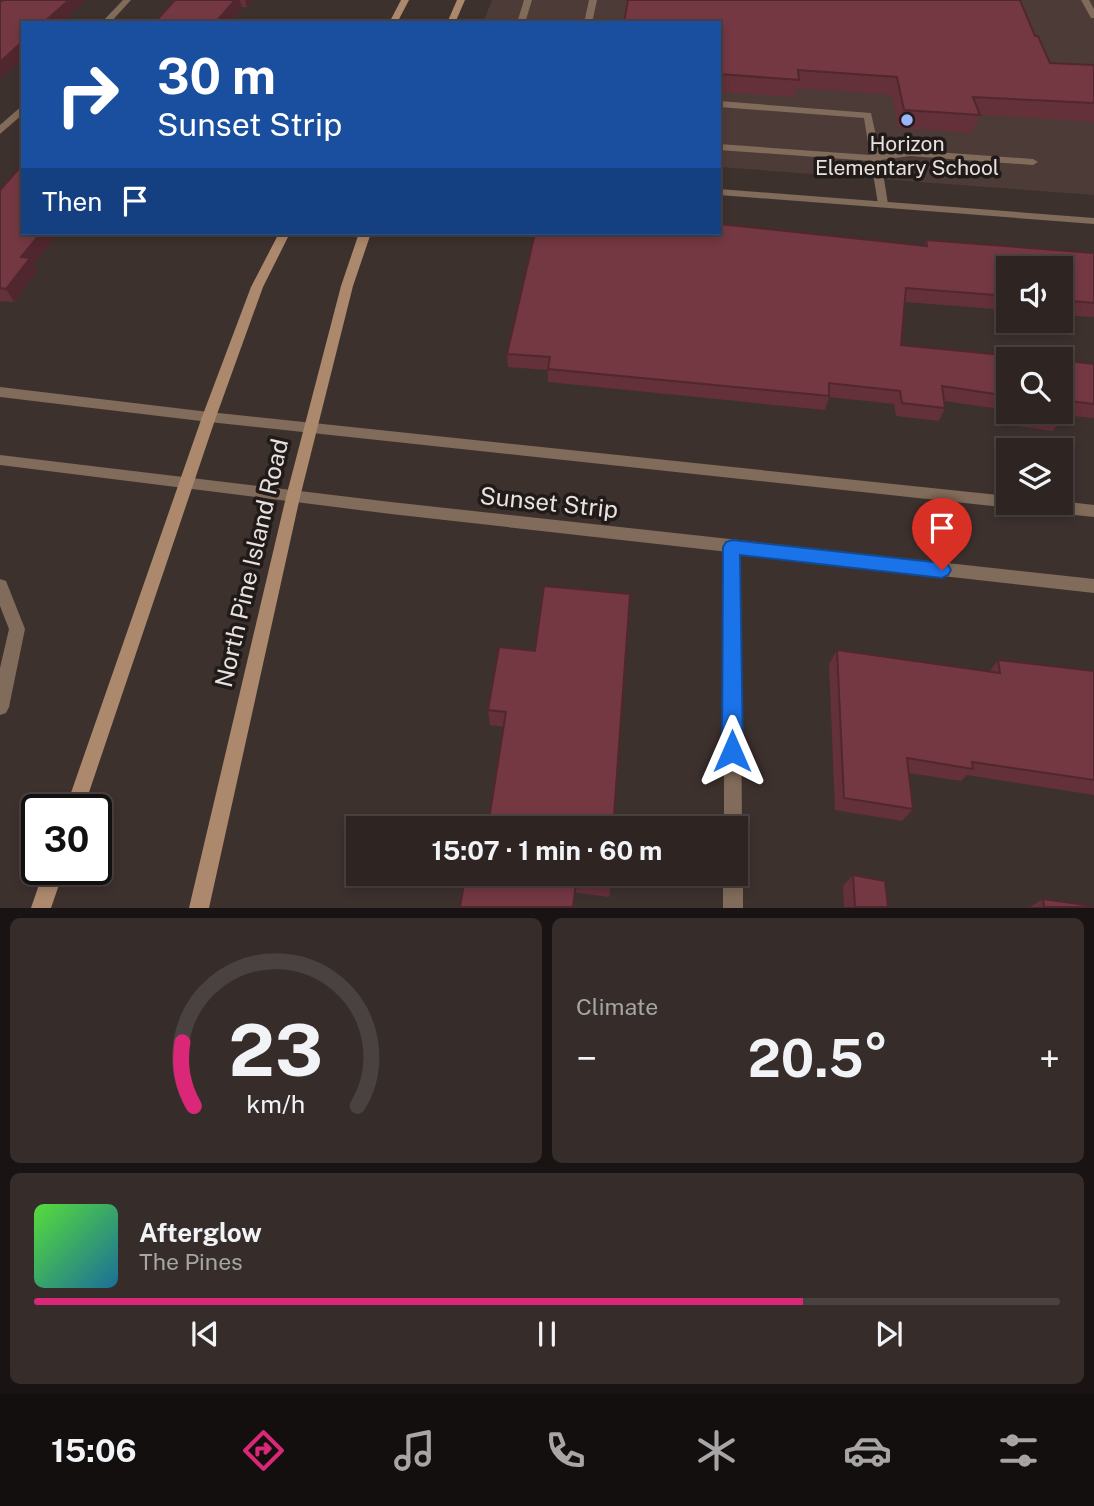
<!DOCTYPE html>
<meta charset="utf-8">
<style>
body{margin:0;font-family:"Public Sans",sans-serif;background:#362d2a;color:#f1f3f6;height:100vh;display:flex;flex-direction:column;font-size:26px;white-space:nowrap}
*{box-sizing:border-box;margin:0}
p{font-size:23px;color:#a7a5a5}
.icon{flex:none;width:38px;height:38px;fill:none;stroke:currentColor;stroke-width:2;stroke-linecap:round;stroke-linejoin:round}
.map{position:relative;height:908px;overflow:hidden}
.details{display:flex;flex-direction:column;gap:10px;padding:10px;background:#191413;flex:1}
.details>*{flex:none}
.guide{position:absolute;left:21px;top:21px;width:700px;height:214px;border-radius:0px;box-shadow:0 4px 10px #0003,0 0 0 2px #494240;background:#1a4fa0;color:#fff;overflow:hidden}
.tools{position:absolute;left:996px;top:256px;display:grid;gap:14px}
.tools a{display:grid;place-items:center;width:77px;height:77px;border-radius:0px;background:#2e2522;box-shadow:0 4px 10px #0003,0 0 0 2px #494240;font-size:35px}
.speed{position:absolute;left:21px;top:794px;display:flex;gap:14px;font-size:35px;font-weight:700;text-align:center}
.speed>*{display:grid;place-content:center;width:91px;height:91px;border-radius:50%;background:#2e2522;box-shadow:0 4px 10px #0003,0 0 0 2px #494240;line-height:1}
.speed .limit{border:4px solid #111;border-radius:10px;background:#fff;color:#111}
.pin{position:absolute;display:grid;place-items:center;width:60px;height:60px;color:#fff;margin:-72px -30px;border-radius:50% 50% 50% 0;rotate:-45deg;box-shadow:0 0 7px #0007}
.pin .icon{rotate:45deg}
.me{position:absolute;width:77px;margin:-38px;rotate:0deg;stroke-linejoin:round;filter:drop-shadow(0 0 5px #0008)}
.turn{display:flex;align-items:center;gap:24px;height:147px;padding:0 21px;font-size:32px}
.turn .icon{width:91px;height:91px;stroke-width:2.5}
.turn b{display:block;font-size:49px;line-height:60px}
.then{display:flex;align-items:center;height:66px;padding:0 21px;background:#0003;gap:14px;font-size:26px}
.big{font-size:52px;font-weight:700;line-height:1.1}
.details .widget{flex:1;display:flex;flex-direction:column;justify-content:center;gap:10px;min-width:0;padding:0 24px;border-radius:10px;background:#362d2a}
.details .dial{align-items:center;gap:0}
.dial svg{height:182px;overflow:visible;fill:none;stroke:#494240;stroke-width:7;stroke-linecap:round;text-anchor:middle}
.dial text{fill:#f1f3f6;stroke:none}
.song{display:flex;align-items:center;gap:21px}
.cover{width:84px;height:84px;border-radius:10px;background:linear-gradient(135deg,hsl(110 70% 55%),hsl(200 70% 35%))}
.played{height:7px;border-radius:4px;background:linear-gradient(90deg,#db2777 75%,#494240 75%)}
.keys{display:flex;justify-content:space-around;direction:ltr}
.heat{display:flex;justify-content:space-between;align-items:center;font-size:38px;direction:ltr}
.details .tiles{flex:1;display:grid;gap:10px;grid-template-columns:1fr 1fr}
.widget:last-child{grid-column:span 2}
.trip{position:absolute;left:346px;top:816px;width:402px;height:70px;border-radius:0px;background:#2e2522;box-shadow:0 4px 10px #0003,0 0 0 2px #494240;font-weight:700;line-height:70px;text-align:center}
.dock{display:flex;height:112px;justify-content:space-around;align-items:center;background:#120f0e;color:#a7a5a5}
.dock .icon{width:49px;height:49px}
.dock .on{color:#db2777}
.dock b{font-size:32px;color:#f1f3f6}
.map>svg:first-child{display:block}
.built{fill:#4d3b37}
.lines{fill:none;stroke-linecap:round;stroke-linejoin:round}
.service{fill:#816b5a;fill-rule:evenodd}
.minor{fill:#816b5a;fill-rule:evenodd}
.tertiary{fill:#816b5a;fill-rule:evenodd}
.secondary{fill:#ac896d;fill-rule:evenodd}
.wall{fill:#64303a}
.shaded-wall{fill:#51272f}
.building{fill:#743843;stroke:#51272f;stroke-width:2}
.route{fill:#1a73e8;stroke:#114b97;stroke-width:2}
.poi-dot{fill:#9db4fd;stroke:#201b19;stroke-width:2.5}
.labels{text-anchor:middle;stroke-width:7;stroke-linejoin:round;paint-order:stroke}
.far-poi-label{font-size:21px;fill:#e8e1df;stroke:#201b19}
.street-label{font-size:24px;fill:#e8e1df;stroke:#201b19}
</style>
<div class="map">
<svg width="1094" height="908" viewBox="0 0 1094 908">
<rect width="100%" height="100%" fill="#3d312e"/>
<path class="built" d="M 492,0 L 1094,0 L 1094,195 L 719,167 L 719,23 L 483,23 Z"/>
<g class="lines">
<g class="service">
<path d="M 524,0 L 532,0 L 525,23 L 517,23 Z"/>
<path d="M 589,0 L 597,0 L 592,23 L 584,23 Z"/>
<path d="M 1081,0 L 1089,0 L 1094,9 L 1094,18 L 1091,18 Z"/>
<path d="M 719,101 L 871,113 L 880,154 L 910,150 L 1033,159 L 1038,162 L 1033,165 L 910,156 L 881,160 L 888,204 L 883,207 L 878,204 L 871,161 L 719,150 L 719,144 L 870,155 L 864,118 L 719,107 Z"/>
</g>
<g class="minor">
<path d="M 123,0 L 131,0 L 110,23 L 101,23 Z"/>
<path d="M 23,105 L 23,114 L 0,134 L 0,125 Z"/>
<path d="M 719,189 L 1094,218 L 1094,224 L 719,195 Z"/>
<path d="M 732,541 L 737,543 L 740,547 L 742,828 L 737,836 L 737,828 L 724,828 L 724,547 L 727,543 Z"/>
<path d="M 0,579 L 6,581 L 25,629 L 9,707 L 6,713 L 0,715 L 0,668 L 9,629 L 0,606 Z"/>
<path d="M 737,865 L 740,866 L 743,873 L 743,908 L 723,908 L 723,873 L 737,873 Z"/>
</g>
<g class="tertiary">
<path d="M 0,387 L 209,412 L 1008,496 L 1008,502 L 1060,501 L 1094,505 L 1094,517 L 209,422 L 0,397 Z"/>
<path d="M 0,455 L 391,502 L 1094,579 L 1094,593 L 391,514 L 0,465 Z"/>
</g>
<g class="secondary">
<path d="M 401,0 L 409,0 L 397,23 L 389,23 Z"/>
<path d="M 457,0 L 465,0 L 455,23 L 447,23 Z"/>
<path d="M 279,233 L 290,233 L 263,287 L 216,417 L 83,810 L 65,810 L 202,417 L 251,287 Z"/>
<path d="M 359,233 L 371,233 L 353,286 L 300,497 L 209,908 L 189,908 L 286,497 L 341,286 Z"/>
<path d="M 44,870 L 64,870 L 51,908 L 31,908 Z"/>
</g>
</g>
<g class="wall">
<path d="M 175,0 L 253,0 L 247,7 L 242,7 L 229,23 L 154,23 Z"/>
<path d="M 719,23 L 1035,36 L 1050,63 L 1094,65 L 1094,122 L 979,115 L 972,133 L 898,128 L 892,95 L 797,88 L 795,97 L 719,92 Z"/>
<path d="M 0,190 L 37,271 L 14,302 L 0,301 Z"/>
<path d="M 926,240 L 1094,253 L 1094,317 L 1060,315 L 1060,268 L 1008,268 L 1008,310 L 905,302 L 901,345 L 1008,359 L 1008,411 L 1060,411 L 1060,360 L 1094,364 L 1094,418 L 1062,415 L 1062,418 L 1053,431 L 1010,425 L 1007,410 L 944,401 L 945,408 L 939,421 L 896,416 L 894,404 L 829,397 L 825,410 L 548,382 L 548,370 L 508,367 L 507,354 L 924,246 Z"/>
<path d="M 630,594 L 488,826 L 504,727 L 490,725 L 488,710 L 535,651 Z"/>
<path d="M 837,650 L 989,672 L 998,660 L 1094,671 L 1094,795 L 967,775 L 961,781 L 909,773 L 913,809 L 902,821 L 835,810 L 829,664 Z"/>
<path d="M 462,873 L 612,873 L 609,897 L 463,878 Z"/>
<path d="M 853,875 L 888,907 L 844,907 L 843,886 Z"/>
<path d="M 1043,899 L 1092,907 L 1030,907 Z"/>
</g>
<g class="shaded-wall">
<path d="M 69,0 L 86,0 L 61,23 L 43,23 Z"/>
<path d="M 235,0 L 240,0 L 242,7 L 229,23 L 215,23 Z"/>
<path d="M 245,0 L 253,0 L 247,7 Z"/>
<path d="M 23,41 L 23,58 L 0,79 L 0,62 Z"/>
<path d="M 41,233 L 58,233 L 34,264 L 37,271 L 14,302 L 6,289 L 21,257 Z"/>
</g>
<g class="building">
<path d="M 3,0 L 69,0 L 43,23 L 23,23 L 23,41 L 0,62 L 0,2 Z"/>
<path d="M 175,0 L 235,0 L 215,23 L 154,23 Z"/>
<path d="M 628,0 L 1020,0 L 1035,36 L 1038,36 L 1050,63 L 1094,65 L 1094,103 L 973,97 L 980,115 L 904,110 L 897,77 L 798,70 L 799,80 L 719,74 L 719,23 L 624,23 Z"/>
<path d="M 23,164 L 23,233 L 41,233 L 21,257 L 30,258 L 6,289 L 0,288 L 0,190 Z"/>
<path d="M 719,224 L 927,246 L 926,240 L 1094,253 L 1094,303 L 1060,300 L 1060,268 L 1008,268 L 1008,296 L 906,288 L 901,345 L 1044,359 L 1008,359 L 1008,396 L 942,386 L 945,408 L 902,403 L 900,391 L 829,383 L 829,396 L 548,369 L 550,357 L 507,354 L 535,233 L 719,233 Z"/>
<path d="M 1060,360 L 1094,364 L 1094,404 L 1060,400 Z"/>
<path d="M 1060,410 L 1062,418 L 1018,411 L 1060,411 Z"/>
<path d="M 544,586 L 630,594 L 613,828 L 468,828 L 469,823 L 488,826 L 506,712 L 488,710 L 499,647 L 535,651 Z"/>
<path d="M 837,650 L 1000,673 L 998,660 L 1094,671 L 1094,780 L 972,762 L 973,769 L 907,758 L 913,809 L 844,798 Z"/>
<path d="M 466,873 L 612,873 L 611,886 L 576,882 L 573,907 L 460,907 Z"/>
<path d="M 853,875 L 885,881 L 888,907 L 855,907 Z"/>
<path d="M 1043,899 L 1092,906 L 1092,907 L 1044,907 Z"/>
</g>
<path class="route" d="M 732,540 L 942,563 L 948,565 L 951,570 L 948,575 L 942,578 L 740,555 L 743,751 L 740,758 L 732,761 L 725,758 L 722,751 L 723,547 L 726,542 Z"/>
<circle class="poi-dot" cx="907" cy="120" r="7"/>
<g class="labels">
<g class="far-poi-label">
<text x="907" y="151">Horizon<tspan x="907" dy="24">Elementary School</tspan></text>
</g>
<g class="street-label">
<text transform="translate(549 503) rotate(6)" y="8">Sunset Strip</text>
<text transform="translate(252 563) rotate(-77)" y="8">North Pine Island Road</text>
</g>
</g>
</svg>
<div class="tools">
<a><svg class="icon" aria-label="sound" viewBox="0 0 24 24"><path d="M4 9h4l5-4v14l-5-4H4zM17 9q2 3 0 6"/></svg></a>
<a><svg class="icon" aria-label="search" viewBox="0 0 24 24"><circle cx="10" cy="10" r="6"/><path d="M15 15l6 6"/></svg></a>
<a><svg class="icon" aria-label="layers" viewBox="0 0 24 24"><path d="M12 4l9 5-9 5-9-5zM3 14l9 5 9-5"/></svg></a>
</div>
<div class="speed"><div class="limit">30</div></div>
<div class="pin" style="left:942px;top:570px;background:#d93025"><svg class="icon" aria-label="arrive" viewBox="0 0 24 24"><path d="M6 21V4h12l-3 4 3 4H6"/></svg></div>
<svg class="me" style="left:732px;top:751px" viewBox="-20 -20 40 40"><path d="M0-17L14 15 0 8-14 15z" fill="#1a73e8" stroke="#fff" stroke-width="4"/></svg>
<div class="trip">15:07 · 1 min · 60 m</div>
<div class="guide">
<div class="turn"><svg class="icon" aria-label="right" viewBox="0 0 24 24"><path d="M7 20v-9h11M14 6l5 5-5 5"/></svg><div><b>30 m</b>Sunset Strip</div></div>
<div class="then">Then<svg class="icon" aria-label="arrive" viewBox="0 0 24 24"><path d="M6 21V4h12l-3 4 3 4H6"/></svg></div>
</div>
</div>
<section class="details">
<div class="tiles">
<div class="widget dial"><svg viewBox="0 0 100 80">
<path d="M14 69A42 42 0 1 1 86 69"/>
<path d="M14 69A42 42 0 0 1 9 41" stroke="#db2777"/>
<text x="50" y="56" font-size="32" font-weight="700">23</text>
<text x="50" y="72" font-size="11">km/h</text>
</svg></div>
<div class="widget"><p>Climate</p>
<div class="heat"><a>−</a><b class="big">20.5°</b><a>+</a></div>
</div>
<div class="widget">
<div class="song"><i class="cover"></i><div><b>Afterglow</b><p>The Pines</p></div></div>
<div class="played"></div>
<div class="keys"><svg class="icon" aria-label="previous" viewBox="0 0 24 24"><path d="M18 5L8 12l10 7zM5 5v14"/></svg><svg class="icon" aria-label="pause" viewBox="0 0 24 24"><path d="M8 5v14M16 5v14"/></svg><svg class="icon" aria-label="next" viewBox="0 0 24 24"><path d="M6 5l10 7-10 7zM19 5v14"/></svg></div>
</div>
</div>
</section>
<nav class="dock">
<b>15:06</b>
<svg class="icon on" aria-label="directions" viewBox="0 0 24 24"><path d="M12 3l9 9-9 9-9-9zM9 14v-3h6M13 9l2 2-2 2"/></svg>
<svg class="icon" aria-label="music" viewBox="0 0 24 24"><path d="M9 18V5l10-2v13"/><circle cx="6" cy="18" r="3"/><circle cx="16" cy="16" r="3"/></svg>
<svg class="icon" aria-label="phone" viewBox="0 0 24 24"><path d="M5 4h4l2 5-3 2q2 4 5 5l2-3 5 2v4C11 20 4 13 5 4z"/></svg>
<svg class="icon" aria-label="climate" viewBox="0 0 24 24"><path d="M12 3v18M4 7l16 10M4 17L20 7"/></svg>
<svg class="icon" aria-label="car" viewBox="0 0 24 24"><path d="M5 17H2v-5l4-1 3-4h7l3 4 3 1v5h-3M9 17h6M6 11h13"/><circle cx="7" cy="17" r="2"/><circle cx="17" cy="17" r="2"/></svg>
<svg class="icon" aria-label="filters" viewBox="0 0 24 24"><path d="M4 7h16M4 17h16"/><circle cx="9" cy="7" r="2"/><circle cx="15" cy="17" r="2"/></svg>
</nav>
